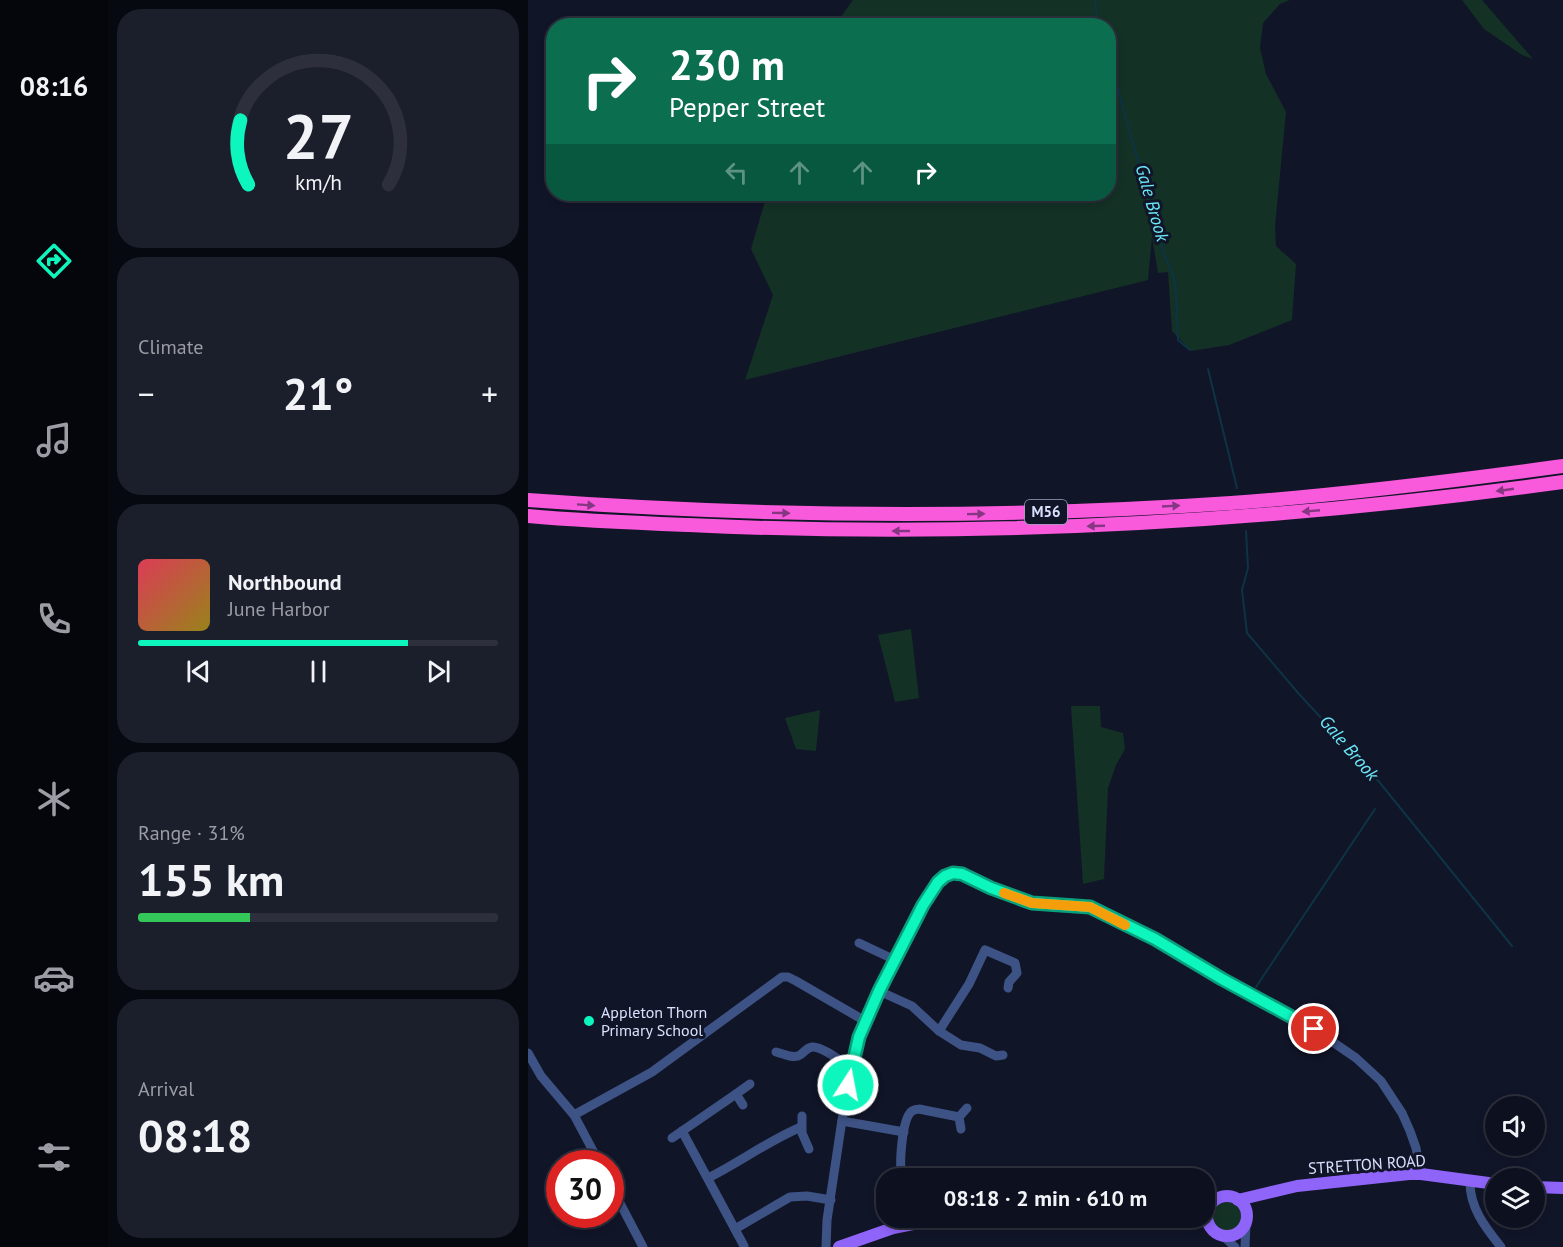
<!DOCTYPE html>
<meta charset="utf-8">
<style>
body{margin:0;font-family:"PT Sans",sans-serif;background:#1b1e2b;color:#f1f3f6;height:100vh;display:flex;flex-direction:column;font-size:22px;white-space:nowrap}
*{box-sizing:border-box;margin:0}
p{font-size:20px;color:#9a9da4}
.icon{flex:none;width:33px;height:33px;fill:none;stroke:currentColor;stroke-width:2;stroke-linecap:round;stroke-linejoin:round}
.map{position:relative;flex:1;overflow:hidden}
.panel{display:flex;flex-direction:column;gap:9px;padding:9px;background:#070910;width:420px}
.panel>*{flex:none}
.hud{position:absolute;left:18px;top:18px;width:570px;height:183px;border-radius:24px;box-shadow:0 3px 9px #0003,0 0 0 2px #2d303c;background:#0b6e4f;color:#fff;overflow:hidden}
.controls{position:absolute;left:957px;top:1096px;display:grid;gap:12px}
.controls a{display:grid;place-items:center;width:60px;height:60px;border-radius:50%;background:#0d101e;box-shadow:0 3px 9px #0003,0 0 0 2px #2d303c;font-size:30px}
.speed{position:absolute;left:18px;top:1150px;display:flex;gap:12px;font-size:30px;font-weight:700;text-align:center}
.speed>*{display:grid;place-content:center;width:78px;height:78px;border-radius:50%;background:#0d101e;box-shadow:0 3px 9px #0003,0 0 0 2px #2d303c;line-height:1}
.speed .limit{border:9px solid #d22;background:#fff;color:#111}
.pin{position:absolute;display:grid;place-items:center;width:51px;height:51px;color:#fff;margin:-26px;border:3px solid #fff;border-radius:50%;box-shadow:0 2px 6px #0007}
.me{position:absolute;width:66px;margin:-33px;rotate:11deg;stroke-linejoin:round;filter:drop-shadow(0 0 4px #0008)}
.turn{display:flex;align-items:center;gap:21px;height:126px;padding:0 24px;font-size:27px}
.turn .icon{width:78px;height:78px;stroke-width:2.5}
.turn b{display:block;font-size:42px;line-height:51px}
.lanes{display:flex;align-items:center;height:57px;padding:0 24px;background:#0003;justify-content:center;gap:30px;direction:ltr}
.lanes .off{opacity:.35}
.big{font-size:45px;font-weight:700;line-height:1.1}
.panel .tile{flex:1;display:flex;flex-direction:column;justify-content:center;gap:9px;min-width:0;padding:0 21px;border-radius:24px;background:#1b1e2b}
.panel .dial{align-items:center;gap:0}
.dial svg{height:156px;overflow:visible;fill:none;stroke:#2d303c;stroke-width:7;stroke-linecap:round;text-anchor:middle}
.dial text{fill:#f1f3f6;stroke:none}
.song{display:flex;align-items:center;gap:18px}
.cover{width:72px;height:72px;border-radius:9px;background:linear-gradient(135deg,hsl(350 70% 55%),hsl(50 70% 35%))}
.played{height:6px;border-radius:3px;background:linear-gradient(90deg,#0df6be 75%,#2d303c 75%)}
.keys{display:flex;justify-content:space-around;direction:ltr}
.heat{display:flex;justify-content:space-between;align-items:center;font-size:33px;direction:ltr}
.charge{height:9px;border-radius:4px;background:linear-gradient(90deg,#34c759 31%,#2d303c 0)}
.trip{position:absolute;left:348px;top:1168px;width:339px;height:60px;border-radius:24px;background:#0d101e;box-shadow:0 3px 9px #0003,0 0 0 2px #2d303c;font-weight:700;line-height:60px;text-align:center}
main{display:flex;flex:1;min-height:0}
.tabs{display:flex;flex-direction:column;width:108px;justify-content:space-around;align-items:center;background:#05060c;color:#9a9da4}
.tabs .icon{width:42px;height:42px}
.tabs .on{color:#0df6be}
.tabs b{font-size:27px;color:#f1f3f6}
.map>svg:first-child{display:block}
.green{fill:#143126}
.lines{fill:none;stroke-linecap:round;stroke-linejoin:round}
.stream{stroke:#0d3445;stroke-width:2}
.minor{stroke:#3e5385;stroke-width:9}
.major{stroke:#8f64f9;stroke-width:12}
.highway{stroke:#f959db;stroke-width:14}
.oneway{fill:#853782}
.route-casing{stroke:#08a07c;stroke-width:15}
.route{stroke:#0df6be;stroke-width:10}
.slow{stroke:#f59e0b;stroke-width:10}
.poi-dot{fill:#0df6be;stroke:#111528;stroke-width:2}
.labels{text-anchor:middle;stroke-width:6;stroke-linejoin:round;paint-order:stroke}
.shield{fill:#111528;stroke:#9da4be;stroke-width:1.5}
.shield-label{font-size:15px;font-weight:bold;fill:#d9e1fe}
.poi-label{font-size:16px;fill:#d9e1fe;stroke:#111528;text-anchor:start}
.street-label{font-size:16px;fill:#d9e1fe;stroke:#111528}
.water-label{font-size:18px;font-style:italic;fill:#6be8f9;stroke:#111528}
</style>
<main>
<nav class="tabs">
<b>08:16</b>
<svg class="icon on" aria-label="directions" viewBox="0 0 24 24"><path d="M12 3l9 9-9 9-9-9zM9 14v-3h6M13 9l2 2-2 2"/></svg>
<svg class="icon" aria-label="music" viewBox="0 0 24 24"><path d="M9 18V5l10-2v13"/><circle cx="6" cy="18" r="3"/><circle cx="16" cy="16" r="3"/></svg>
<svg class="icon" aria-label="phone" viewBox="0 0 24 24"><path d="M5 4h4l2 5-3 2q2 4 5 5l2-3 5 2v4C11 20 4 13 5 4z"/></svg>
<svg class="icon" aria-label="climate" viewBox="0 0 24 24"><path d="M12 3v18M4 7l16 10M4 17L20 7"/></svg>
<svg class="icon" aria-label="car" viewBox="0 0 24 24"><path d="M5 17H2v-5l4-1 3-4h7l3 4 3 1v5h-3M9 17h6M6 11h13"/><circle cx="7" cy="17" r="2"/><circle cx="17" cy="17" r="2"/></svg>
<svg class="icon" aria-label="filters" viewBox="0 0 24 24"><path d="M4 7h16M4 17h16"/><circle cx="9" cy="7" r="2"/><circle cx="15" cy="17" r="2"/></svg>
</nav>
<section class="panel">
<div class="tile dial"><svg viewBox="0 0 100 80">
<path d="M14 69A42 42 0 1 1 86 69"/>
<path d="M14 69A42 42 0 0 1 10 36" stroke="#0df6be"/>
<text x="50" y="56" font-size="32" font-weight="700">27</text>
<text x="50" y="72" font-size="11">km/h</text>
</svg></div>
<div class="tile"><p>Climate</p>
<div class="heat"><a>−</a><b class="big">21°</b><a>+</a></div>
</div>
<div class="tile">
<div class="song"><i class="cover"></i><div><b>Northbound</b><p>June Harbor</p></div></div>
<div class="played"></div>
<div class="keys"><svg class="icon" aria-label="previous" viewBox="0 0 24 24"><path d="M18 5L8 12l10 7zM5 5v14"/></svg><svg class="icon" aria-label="pause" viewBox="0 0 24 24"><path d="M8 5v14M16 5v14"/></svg><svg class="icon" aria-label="next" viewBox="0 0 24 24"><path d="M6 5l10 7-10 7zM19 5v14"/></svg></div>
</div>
<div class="tile"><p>Range · 31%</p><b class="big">155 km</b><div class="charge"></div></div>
<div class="tile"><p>Arrival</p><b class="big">08:18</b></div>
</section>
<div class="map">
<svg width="1035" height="1247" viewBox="0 0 1035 1247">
<rect width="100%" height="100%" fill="#111528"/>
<g class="green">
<path d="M 325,0 L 762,0 L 752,4 L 735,23 L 732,48 L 738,74 L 758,112 L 747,226 L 748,246 L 768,264 L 764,320 L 701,345 L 663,351 L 644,331 L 640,272 L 630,273 L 624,237 L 620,280 L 217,380 L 245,295 L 223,249 L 239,194 L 580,194 L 580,26 L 307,25 Z"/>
<path d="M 934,0 L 954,0 L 1005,59 L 994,55 L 956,29 Z"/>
<path d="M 383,629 L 391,698 L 367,702 L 350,635 Z"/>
<path d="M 543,706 L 572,706 L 573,727 L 595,733 L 597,749 L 588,765 L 580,788 L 576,879 L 555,884 Z"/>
<path d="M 292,710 L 288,751 L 268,749 L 257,718 Z"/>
<circle cx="700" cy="1216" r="16"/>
</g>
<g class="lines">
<g class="stream">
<path d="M 567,0 L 570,26"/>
<path d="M 580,54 L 625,215 C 632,226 632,239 635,251 C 639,262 645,272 647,283 C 650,302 648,321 650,340 L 662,350"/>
<path d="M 680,369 L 709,488"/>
<path d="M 718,531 L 720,568 L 714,590 L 719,633 L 771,694 L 844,773 L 984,946"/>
<path d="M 728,987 L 847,809"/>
</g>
<g class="minor">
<path d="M 331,943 L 367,960"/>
<path d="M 351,991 L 384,1006 L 411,1031 L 433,1045 L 452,1048 L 468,1056 L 475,1055"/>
<path d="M 411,1031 L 441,984 L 457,950 L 487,963 L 489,973 L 481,982 L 480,988"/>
<path d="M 248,1052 C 255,1054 266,1059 272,1055 C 277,1052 278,1048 284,1047 C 294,1046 314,1062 323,1068"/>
<path d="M 0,1053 L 13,1076 L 46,1115 L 72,1164"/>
<path d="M 215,1105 L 208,1094 L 222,1084"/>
<path d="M 46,1115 L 124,1072 L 254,977 L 260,977 L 268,981 L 337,1021"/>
<path d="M 274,1116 L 274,1133 L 281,1149"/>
<path d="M 314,1121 L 376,1132"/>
<path d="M 433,1129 L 431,1117 L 439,1108"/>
<path d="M 154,1131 L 216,1246"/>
<path d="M 144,1138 L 208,1094"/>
<path d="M 180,1178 C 212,1162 240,1141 273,1127"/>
<path d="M 375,1179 C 370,1168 374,1123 382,1113 C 385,1109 387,1110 391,1109 L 431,1117"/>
<path d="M 407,1179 L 421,1177"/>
<path d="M 942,1180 C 941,1207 957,1227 973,1247"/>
<path d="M 82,1184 L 115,1247"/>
<path d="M 207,1229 L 262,1197 L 279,1196 L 303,1200"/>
<path d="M 694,1235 L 707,1247"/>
<path d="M 298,1247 L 299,1220 L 314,1120 L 323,1068 L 331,1037 L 351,991 L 395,905 L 410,882 L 417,875 L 425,873 L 434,874 L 463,888 L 504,903 L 562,907 L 627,939 L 694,979 L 786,1029 L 828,1058 L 853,1081 L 874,1113 L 882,1131 L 888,1148 L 893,1174"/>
<path d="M 717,1247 L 718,1223"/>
</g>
<g class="major">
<path d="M 1006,1187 L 1035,1188"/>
<circle cx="699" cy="1216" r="20"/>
<path d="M 710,1200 L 769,1186 L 881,1174 L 893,1174 L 968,1184"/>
<path d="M 311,1247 L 365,1228 L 415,1218"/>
</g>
<g class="highway">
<path d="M 0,500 C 234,517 469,519 703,503 C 814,495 925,481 1035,466"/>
<path d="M 0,516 C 54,521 108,523 161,525 C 454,539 745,522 1035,482"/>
</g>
</g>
<defs><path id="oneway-solid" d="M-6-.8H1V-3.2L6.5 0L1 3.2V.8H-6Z" transform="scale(1.5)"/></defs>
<g class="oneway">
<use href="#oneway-solid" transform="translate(977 490) rotate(172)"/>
<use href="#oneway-solid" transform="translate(58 505) rotate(4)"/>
<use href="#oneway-solid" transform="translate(643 506) rotate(-3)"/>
<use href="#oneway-solid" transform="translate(783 511) rotate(175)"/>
<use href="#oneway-solid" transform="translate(253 513) rotate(1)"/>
<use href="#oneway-solid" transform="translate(448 514) rotate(-1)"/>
<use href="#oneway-solid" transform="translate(568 526) rotate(178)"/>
<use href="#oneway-solid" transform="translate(373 531) rotate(180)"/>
</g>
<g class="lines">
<g class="route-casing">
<path id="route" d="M 320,1085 L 331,1037 L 351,991 L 395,905 L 410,882 L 417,876 L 425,873 L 434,874 L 463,888 L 504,903 L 562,907 L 627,939 L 694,979 L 786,1029"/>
</g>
<use href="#route" class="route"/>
<path class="slow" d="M 476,893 L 504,903 L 562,907 L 597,925"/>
</g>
<circle class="poi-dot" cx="61" cy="1021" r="6"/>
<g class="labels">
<rect class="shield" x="497" y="500" width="42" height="24" rx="4.5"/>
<g class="shield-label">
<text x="518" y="517">M56</text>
</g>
<g class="poi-label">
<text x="73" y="1018">Appleton Thorn<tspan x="73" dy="18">Primary School</tspan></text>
</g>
<g class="street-label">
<text transform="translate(839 1164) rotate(-4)" y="6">STRETTON ROAD</text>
</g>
<g class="water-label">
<text transform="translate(624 203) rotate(74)" y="6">Gale Brook</text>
<text transform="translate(821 748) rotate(49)" y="6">Gale Brook</text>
</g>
</g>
</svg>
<div class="controls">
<a><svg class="icon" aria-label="sound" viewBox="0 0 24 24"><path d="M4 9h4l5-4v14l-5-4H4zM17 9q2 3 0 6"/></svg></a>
<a><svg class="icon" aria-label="layers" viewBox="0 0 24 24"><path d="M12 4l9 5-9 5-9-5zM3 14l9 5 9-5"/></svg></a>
</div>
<div class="speed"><div class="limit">30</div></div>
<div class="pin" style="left:786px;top:1029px;background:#d93025"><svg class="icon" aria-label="arrive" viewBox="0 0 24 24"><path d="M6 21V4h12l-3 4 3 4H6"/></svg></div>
<svg class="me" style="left:320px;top:1085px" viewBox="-20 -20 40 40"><circle r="17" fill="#0df6be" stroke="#fff" stroke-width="3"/><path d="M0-11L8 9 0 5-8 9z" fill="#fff"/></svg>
<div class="trip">08:18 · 2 min · 610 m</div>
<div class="hud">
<div class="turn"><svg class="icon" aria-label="right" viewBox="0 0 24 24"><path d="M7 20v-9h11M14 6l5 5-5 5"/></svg><div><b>230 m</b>Pepper Street</div></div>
<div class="lanes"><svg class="icon off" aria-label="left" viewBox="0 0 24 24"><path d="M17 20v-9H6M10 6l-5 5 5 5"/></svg><svg class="icon off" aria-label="ahead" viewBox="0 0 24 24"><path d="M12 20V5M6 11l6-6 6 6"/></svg><svg class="icon off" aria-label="ahead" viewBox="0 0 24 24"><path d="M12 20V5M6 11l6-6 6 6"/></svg><svg class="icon" aria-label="right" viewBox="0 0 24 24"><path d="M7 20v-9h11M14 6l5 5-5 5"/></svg></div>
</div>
</div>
</main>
